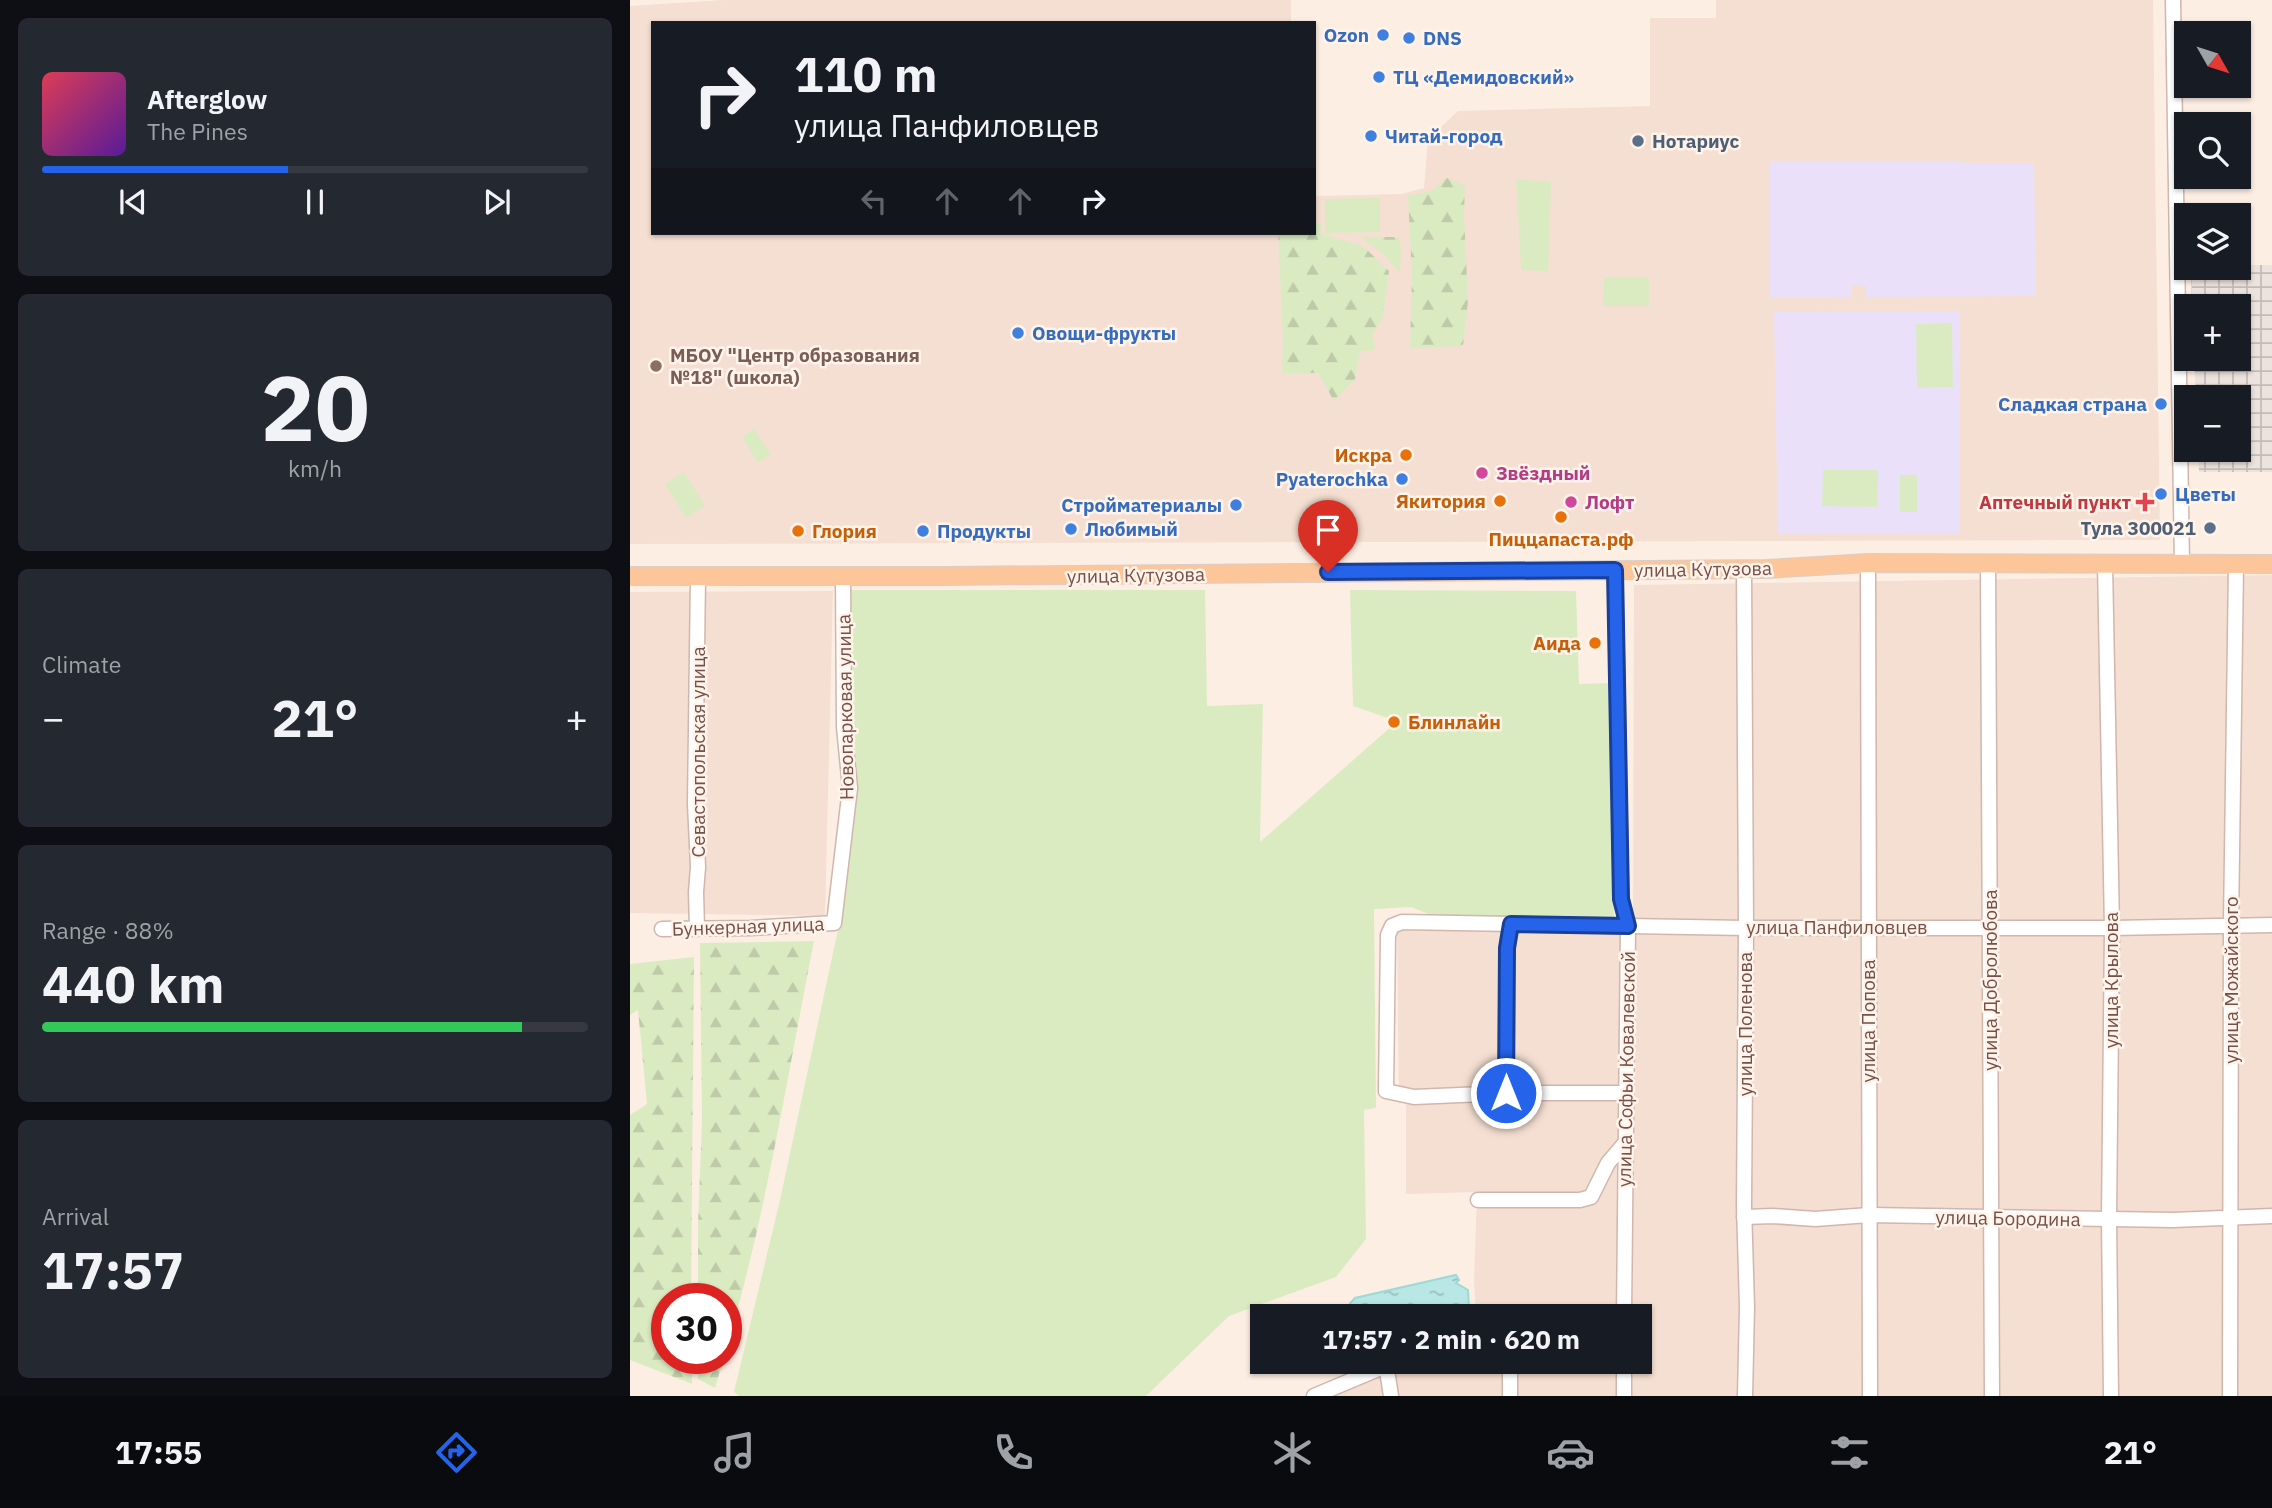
<!DOCTYPE html>
<meta charset="utf-8">
<style>
body{margin:0;font-family:"IBM Plex Sans",sans-serif;background:#242831;color:#f1f3f6;height:100vh;display:flex;flex-direction:column;font-size:26px;white-space:nowrap}
*{box-sizing:border-box;margin:0}
p{font-size:23px;color:#9ea1a6}
.icon{flex:none;width:38px;height:38px;fill:none;stroke:currentColor;stroke-width:2;stroke-linecap:round;stroke-linejoin:round}
.map{position:relative;flex:1;overflow:hidden}
.drawer{display:flex;flex-direction:column;gap:18px;padding:18px;background:#0d0f14;width:630px}
.drawer>*{flex:none}
.hud{position:absolute;left:21px;top:21px;width:665px;height:214px;border-radius:0px;box-shadow:0 2px 5px #0004;background:#171b24;color:#f1f3f6;overflow:hidden}
.needle{width:46px;rotate:129deg}
.buttons{position:absolute;left:1544px;top:21px;display:grid;gap:14px}
.buttons a{display:grid;place-items:center;width:77px;height:77px;border-radius:0px;background:#171b24;box-shadow:0 2px 5px #0004;font-size:35px}
.speed{position:absolute;left:21px;top:1283px;display:flex;gap:14px;font-size:35px;font-weight:700;text-align:center}
.speed>*{display:grid;place-content:center;width:91px;height:91px;border-radius:50%;background:#171b24;box-shadow:0 2px 5px #0004;line-height:1}
.speed .limit{border:10px solid #d22;background:#fff;color:#111}
.pin{position:absolute;display:grid;place-items:center;width:60px;height:60px;color:#fff;margin:-72px -30px;border-radius:50% 50% 50% 0;rotate:-45deg;box-shadow:0 0 7px #0007}
.pin .icon{rotate:45deg}
.me{position:absolute;width:77px;margin:-38px;rotate:0deg;stroke-linejoin:round;filter:drop-shadow(0 0 5px #0008)}
.turn{display:flex;align-items:center;gap:24px;height:147px;padding:0 28px;font-size:32px}
.turn .icon{width:91px;height:91px;stroke-width:2.5}
.turn b{display:block;font-size:49px;line-height:60px}
.lanes{display:flex;align-items:center;height:66px;padding:0 28px;background:#0003;justify-content:center;gap:35px;direction:ltr}
.lanes .off{opacity:.35}
.big{font-size:52px;font-weight:700;line-height:1.1}
.drawer .tile{flex:1;display:flex;flex-direction:column;justify-content:center;gap:10px;min-width:0;padding:0 24px;border-radius:10px;background:#242831}
.drawer .dial{align-items:center;gap:0}
.dial b{font-size:91px;line-height:1}
.song{display:flex;align-items:center;gap:21px}
.cover{width:84px;height:84px;border-radius:10px;background:linear-gradient(135deg,hsl(350 70% 55%),hsl(270 70% 35%))}
.played{height:7px;border-radius:4px;background:linear-gradient(90deg,#2563eb 45%,#363941 45%)}
.keys{display:flex;justify-content:space-around;direction:ltr}
.heat{display:flex;justify-content:space-between;align-items:center;font-size:38px;direction:ltr}
.charge{height:10px;border-radius:5px;background:linear-gradient(90deg,#34c759 88%,#363941 0)}
.trip{position:absolute;left:620px;top:1304px;width:402px;height:70px;border-radius:0px;background:#171b24;box-shadow:0 2px 5px #0004;font-weight:700;line-height:70px;text-align:center}
.menu{display:flex;height:112px;justify-content:space-around;align-items:center;background:#090b0e;color:#9ea1a6}
.menu .icon{width:49px;height:49px}
.menu .active{color:#2563eb}
.menu b{font-size:32px;color:#f1f3f6}
main{display:flex;flex:1;min-height:0}
.map>svg:first-child{display:block}
.residential{fill:#f5dfd2}
.industrial{fill:url(#industrial-grid)}
.education{fill:#ebe0f9}
.forest{fill:url(#forest-firs)}
.park{fill:#daebc2}
.water{fill:url(#water-ripples);stroke:#9dd9d7;stroke-width:2}
.lines{fill:none;stroke-linecap:round;stroke-linejoin:round}
.minor-casing{stroke:#d1b6ad;stroke-width:17}
.major-casing{stroke:#d9cecc;stroke-width:20}
.minor{stroke:#fff;stroke-width:14}
.major{stroke:#fdc69a;stroke-width:18}
.route-casing{stroke:#184099;stroke-width:18}
.route{stroke:#2563eb;stroke-width:12}
.shop-dot{fill:#3f7fe0;stroke:#fff3ea;stroke-width:2.5}
.service-dot{fill:#5c6f8a;stroke:#fff3ea;stroke-width:2.5}
.education-dot{fill:#8d6e63;stroke:#fff3ea;stroke-width:2.5}
.food-dot{fill:#e8710a;stroke:#fff3ea;stroke-width:2.5}
.hotel-dot{fill:#d1479c;stroke:#fff3ea;stroke-width:2.5}
.health-dot{fill:#e0444e;stroke:#fff3ea;stroke-width:2.5}
.labels{text-anchor:middle;stroke-width:5;stroke-linejoin:round;paint-order:stroke}
.shop-label{font-size:19px;font-weight:bold;fill:#366cbe;stroke:#fff3ea;text-anchor:start}
.service-label{font-size:19px;font-weight:bold;fill:#4e5e75;stroke:#fff3ea;text-anchor:start}
.education-label{font-size:19px;font-weight:bold;fill:#785e54;stroke:#fff3ea;text-anchor:start}
.food-label{font-size:19px;font-weight:bold;fill:#c56008;stroke:#fff3ea;text-anchor:end}
.hotel-label{font-size:19px;font-weight:bold;fill:#b23c85;stroke:#fff3ea;text-anchor:start}
.health-label{font-size:19px;font-weight:bold;fill:#be3a42;stroke:#fff3ea;text-anchor:end}
.street-label{font-size:19px;fill:#765049;stroke:#fff3ea}
</style>
<main>
<section class="drawer">
<div class="tile">
<div class="song"><i class="cover"></i><div><b>Afterglow</b><p>The Pines</p></div></div>
<div class="played"></div>
<div class="keys"><svg class="icon" aria-label="previous" viewBox="0 0 24 24"><path d="M18 5L8 12l10 7zM5 5v14"/></svg><svg class="icon" aria-label="pause" viewBox="0 0 24 24"><path d="M8 5v14M16 5v14"/></svg><svg class="icon" aria-label="next" viewBox="0 0 24 24"><path d="M6 5l10 7-10 7zM19 5v14"/></svg></div>
</div>
<div class="tile dial"><b>20</b><p>km/h</p></div>
<div class="tile"><p>Climate</p>
<div class="heat"><a>−</a><b class="big">21°</b><a>+</a></div>
</div>
<div class="tile"><p>Range · 88%</p><b class="big">440 km</b><div class="charge"></div></div>
<div class="tile"><p>Arrival</p><b class="big">17:57</b></div>
</section>
<div class="map">
<svg width="1642" height="1396" viewBox="0 0 1642 1396">
<defs>
<pattern id="industrial-grid" width="8" height="8" patternUnits="userSpaceOnUse" patternTransform="scale(1.75)"><rect width="8" height="8" fill="#ece2de"/><path d="M0 4h8M4 0v8" fill="none" stroke="#c4bab6"/></pattern>
<pattern id="forest-firs" width="22" height="20" patternUnits="userSpaceOnUse" patternTransform="scale(1.75)"><rect width="22" height="20" fill="#daebc2"/><path d="M5 1l3.5 6h-7zM16 11l3.5 6h-7z" fill="#bfcba8"/></pattern>
<pattern id="water-ripples" width="26" height="14" patternUnits="userSpaceOnUse" patternTransform="scale(1.75)"><rect width="26" height="14" fill="#b8e7e5"/><path d="M2 4q2-2 4 0t4 0M15 11q2-2 4 0t4 0" fill="none" stroke="#9abebc"/></pattern>
</defs>
<rect width="100%" height="100%" fill="#fdeee4"/>
<g class="residential">
<path d="M 93,0 L 661,0 L 661,23 L 23,23 L 23,233 L 684,233 L 684,196 L 772,194 L 794,188 L 798,139 L 828,111 L 1020,106 L 1020,18 L 1086,18 L 1086,0 L 1523,0 L 1530,540 L 0,544 L 0,6 Z"/>
<path d="M 1642,575 L 1642,1396 L 692,1396 L 779,1362 L 1010,1362 L 1010,1316 L 846,1316 L 844,1282 L 847,1192 L 776,1194 L 776,1103 L 769,1103 L 767,932 L 771,928 L 1003,930 L 1004,585 Z"/>
<path d="M 203,591 L 195,916 L 0,913 L 0,592 Z"/>
</g>
<path class="industrial" d="M 1608,265 L 1642,265 L 1642,472 L 1569,472 L 1568,450 L 1608,450 L 1608,397 L 1566,397 L 1564,359 L 1608,359 L 1608,306 L 1562,306 L 1561,268 L 1608,268 Z"/>
<g class="education">
<path d="M 1140,161 L 1328,161 L 1335,163 L 1404,164 L 1406,296 L 1236,297 L 1236,285 L 1222,285 L 1221,297 L 1140,298 Z"/>
<path d="M 1330,311 L 1330,533 L 1148,534 L 1144,312 Z"/>
</g>
<g class="forest">
<path d="M 817,178 L 835,185 L 834,215 L 838,301 L 833,346 L 780,348 L 782,275 L 778,196 L 801,191 Z"/>
<path d="M 684,223 L 691,223 L 691,234 L 733,246 L 759,271 L 753,317 L 742,335 L 746,350 L 730,351 L 725,379 L 704,401 L 688,373 L 652,373 L 653,338 L 648,233 L 684,233 Z"/>
<path d="M 730,237 L 769,237 L 771,250 L 770,273 L 752,253 Z"/>
<path d="M 184,941 C 157,1077 136,1216 96,1350 L 96,1298 L 68,1298 L 68,1225 L 72,1119 L 70,943 Z"/>
<path d="M 64,957 L 61,1298 L 37,1298 L 37,1358 L 62,1358 L 62,1384 L 0,1360 L 0,1115 L 17,1104 L 8,1010 L 0,1015 L 0,964 Z"/>
<path d="M 68,1358 L 94,1358 L 85,1388 L 68,1379 Z"/>
</g>
<g class="park">
<path d="M 886,179 L 921,182 L 918,271 L 891,270 Z"/>
<path d="M 750,198 L 750,232 L 695,233 L 695,199 Z"/>
<path d="M 974,278 L 1019,278 L 1019,306 L 973,306 Z"/>
<path d="M 1322,323 L 1323,387 L 1287,388 L 1286,324 Z"/>
<path d="M 124,429 L 141,454 L 128,463 L 112,437 Z"/>
<path d="M 1193,470 L 1248,470 L 1247,507 L 1192,506 Z"/>
<path d="M 54,472 L 75,506 L 56,518 L 35,484 Z"/>
<rect x="1270" y="475" width="17" height="37"/>
<path d="M 220,590 L 575,590 L 577,706 L 633,704 L 630,842 L 763,725 L 761,719 L 723,706 L 720,590 L 946,591 L 949,684 L 979,683 L 984,920 L 806,917 L 781,907 L 744,909 L 746,1108 L 734,1110 L 736,1239 L 706,1277 L 599,1316 L 516,1396 L 109,1396 L 104,1392 L 150,1200 L 209,925 L 219,730 Z"/>
</g>
<path class="water" d="M 826,1275 L 829,1280 L 826,1283 L 838,1290 L 839,1309 L 828,1316 L 721,1316 L 717,1307 L 725,1298 Z"/>
<g class="lines">
<g class="minor-casing">
<g id="minor">
<path d="M 1543,0 L 1552,565"/>
<path d="M 1238,563 L 1240,1396"/>
<path d="M 1358,563 L 1362,1396"/>
<path d="M 1475,564 L 1482,928 L 1479,1219 L 1481,1396"/>
<path d="M 1114,568 L 1116,928 L 1114,1206 L 1117,1307 L 1115,1396"/>
<path d="M 985,570 L 991,899 L 998,926 L 994,1316"/>
<path d="M 32,929 L 121,928 L 204,923 L 220,788 L 214,727 L 213,575"/>
<path d="M 67,929 L 66,892 L 68,867 L 65,804 L 68,576"/>
<path d="M 876,1093 L 877,948 L 881,924"/>
<path d="M 996,1093 L 876,1093 L 784,1097 L 756,1091 L 758,935 L 762,926 L 772,922 L 1116,928 L 1482,928 L 1642,925"/>
<path d="M 848,1200 L 950,1200 L 961,1197 L 978,1163 L 995,1143"/>
<path d="M 1114,1217 L 1143,1216 L 1185,1219 L 1239,1215 L 1543,1220 L 1642,1216"/>
<path d="M 880,1362 L 880,1396"/>
<path d="M 994,1362 L 994,1396"/>
<path d="M 756,1364 L 761,1396"/>
<path d="M 684,1396 L 765,1362"/>
<path d="M 1600,1396 L 1601,926 L 1606,565"/>
</g>
</g>
<g class="major-casing">
<path id="major" d="M 0,576 L 314,576 L 1137,569 L 1238,563 L 1642,564"/>
</g>
<use href="#minor" class="minor"/>
<use href="#major" class="major"/>
</g>
<g class="lines">
<g class="route-casing">
<path id="route" d="M 698,572 L 985,570 L 991,899 L 998,926 L 881,924 L 877,948 L 876,1093"/>
</g>
<use href="#route" class="route"/>
</g>
<g class="shop-dot">
<circle cx="753" cy="35" r="7"/>
<circle cx="779" cy="38" r="7"/>
<circle cx="749" cy="77" r="7"/>
<circle cx="741" cy="136" r="7"/>
<circle cx="388" cy="333" r="7"/>
<circle cx="1531" cy="404" r="7"/>
<circle cx="772" cy="479" r="7"/>
<circle cx="1531" cy="494" r="7"/>
<circle cx="606" cy="505" r="7"/>
<circle cx="441" cy="529" r="7"/>
<circle cx="293" cy="531" r="7"/>
</g>
<g class="service-dot">
<circle cx="1008" cy="141" r="7"/>
<circle cx="1580" cy="528" r="7"/>
</g>
<circle class="education-dot" cx="26" cy="366" r="7"/>
<g class="food-dot">
<circle cx="776" cy="455" r="7"/>
<circle cx="870" cy="501" r="7"/>
<circle cx="931" cy="517" r="7"/>
<circle cx="168" cy="531" r="7"/>
<circle cx="965" cy="643" r="7"/>
<circle cx="764" cy="722" r="7"/>
</g>
<g class="hotel-dot">
<circle cx="852" cy="473" r="7"/>
<circle cx="941" cy="502" r="7"/>
</g>
<path class="health-dot" d="M1511.5 491.5h7v7h7v7h-7v7h-7v-7h-7v-7h7z"/>
<g class="labels">
<g class="shop-label">
<text x="739" y="42" text-anchor="end">Ozon</text>
<text x="793" y="45">DNS</text>
<text x="763" y="84">ТЦ «Демидовский»</text>
<text x="755" y="143">Читай-город</text>
<text x="402" y="340">Овощи-фрукты</text>
<text x="1517" y="411" text-anchor="end">Сладкая страна</text>
<text x="758" y="486" text-anchor="end">Pyaterochka</text>
<text x="1545" y="501">Цветы</text>
<text x="592" y="512" text-anchor="end">Стройматериалы</text>
<text x="455" y="536">Любимый</text>
<text x="307" y="538">Продукты</text>
</g>
<g class="service-label">
<text x="1022" y="148">Нотариус</text>
<text x="1566" y="535" text-anchor="end">Тула 300021</text>
</g>
<g class="education-label">
<text x="40" y="362">МБОУ "Центр образования<tspan x="40" dy="22">№18" (школа)</tspan></text>
</g>
<g class="food-label">
<text x="762" y="462">Искра</text>
<text x="856" y="508">Якитория</text>
<text x="182" y="538" text-anchor="start">Глория</text>
<text x="931" y="546" text-anchor="middle">Пиццапаста.рф</text>
<text x="951" y="650">Аида</text>
<text x="778" y="729" text-anchor="start">Блинлайн</text>
</g>
<g class="hotel-label">
<text x="866" y="480">Звёздный</text>
<text x="955" y="509">Лофт</text>
</g>
<g class="health-label">
<text x="1501" y="509">Аптечный пункт</text>
</g>
<g class="street-label">
<text transform="translate(1073 569) rotate(-1)" y="7">улица Кутузова</text>
<text transform="translate(506 575) rotate(-1)" y="7">улица Кутузова</text>
<text transform="translate(215 707) rotate(-91)" y="7">Новопарковая улица</text>
<text transform="translate(68 752) rotate(-90)" y="7">Севастопольская улица</text>
<text transform="translate(118 926) rotate(-2)" y="7">Бункерная улица</text>
<text x="1207" y="934">улица Панфиловцев</text>
<text transform="translate(1360 980) rotate(-90)" y="7">улица Добролюбова</text>
<text transform="translate(1481 980) rotate(-90)" y="7">улица Крылова</text>
<text transform="translate(1601 980) rotate(-90)" y="7">улица Можайского</text>
<text transform="translate(1238 1021) rotate(-90)" y="7">улица Попова</text>
<text transform="translate(1115 1024) rotate(-90)" y="7">улица Поленова</text>
<text transform="translate(996 1069) rotate(-89)" y="7">улица Софьи Ковалевской</text>
<text transform="translate(1378 1218) rotate(1)" y="7">улица Бородина</text>
</g>
</g>
</svg>
<div class="buttons">
<a><svg class="needle" viewBox="-14 -14 28 28"><path d="M0-13l5 13h-10z" fill="#e53935"/><path d="M0 13l5-13h-10z" fill="#9ea1a6"/></svg></a>
<a><svg class="icon" aria-label="search" viewBox="0 0 24 24"><circle cx="10" cy="10" r="6"/><path d="M15 15l6 6"/></svg></a>
<a><svg class="icon" aria-label="layers" viewBox="0 0 24 24"><path d="M12 4l9 5-9 5-9-5zM3 14l9 5 9-5"/></svg></a>
<a>+</a>
<a>−</a>
</div>
<div class="speed"><div class="limit">30</div></div>
<div class="pin" style="left:698px;top:572px;background:#d93025"><svg class="icon" aria-label="arrive" viewBox="0 0 24 24"><path d="M6 21V4h12l-3 4 3 4H6"/></svg></div>
<svg class="me" style="left:876px;top:1093px" viewBox="-20 -20 40 40"><circle r="17" fill="#2563eb" stroke="#fff" stroke-width="3"/><path d="M0-11L8 9 0 5-8 9z" fill="#fff"/></svg>
<div class="trip">17:57 · 2 min · 620 m</div>
<div class="hud">
<div class="turn"><svg class="icon" aria-label="right" viewBox="0 0 24 24"><path d="M7 20v-9h11M14 6l5 5-5 5"/></svg><div><b>110 m</b>улица Панфиловцев</div></div>
<div class="lanes"><svg class="icon off" aria-label="left" viewBox="0 0 24 24"><path d="M17 20v-9H6M10 6l-5 5 5 5"/></svg><svg class="icon off" aria-label="ahead" viewBox="0 0 24 24"><path d="M12 20V5M6 11l6-6 6 6"/></svg><svg class="icon off" aria-label="ahead" viewBox="0 0 24 24"><path d="M12 20V5M6 11l6-6 6 6"/></svg><svg class="icon" aria-label="right" viewBox="0 0 24 24"><path d="M7 20v-9h11M14 6l5 5-5 5"/></svg></div>
</div>
</div>
</main>
<nav class="menu">
<b>17:55</b>
<svg class="icon active" aria-label="directions" viewBox="0 0 24 24"><path d="M12 3l9 9-9 9-9-9zM9 14v-3h6M13 9l2 2-2 2"/></svg>
<svg class="icon" aria-label="music" viewBox="0 0 24 24"><path d="M9 18V5l10-2v13"/><circle cx="6" cy="18" r="3"/><circle cx="16" cy="16" r="3"/></svg>
<svg class="icon" aria-label="phone" viewBox="0 0 24 24"><path d="M5 4h4l2 5-3 2q2 4 5 5l2-3 5 2v4C11 20 4 13 5 4z"/></svg>
<svg class="icon" aria-label="climate" viewBox="0 0 24 24"><path d="M12 3v18M4 7l16 10M4 17L20 7"/></svg>
<svg class="icon" aria-label="car" viewBox="0 0 24 24"><path d="M5 17H2v-5l4-1 3-4h7l3 4 3 1v5h-3M9 17h6M6 11h13"/><circle cx="7" cy="17" r="2"/><circle cx="17" cy="17" r="2"/></svg>
<svg class="icon" aria-label="filters" viewBox="0 0 24 24"><path d="M4 7h16M4 17h16"/><circle cx="9" cy="7" r="2"/><circle cx="15" cy="17" r="2"/></svg>
<b>21°</b>
</nav>
